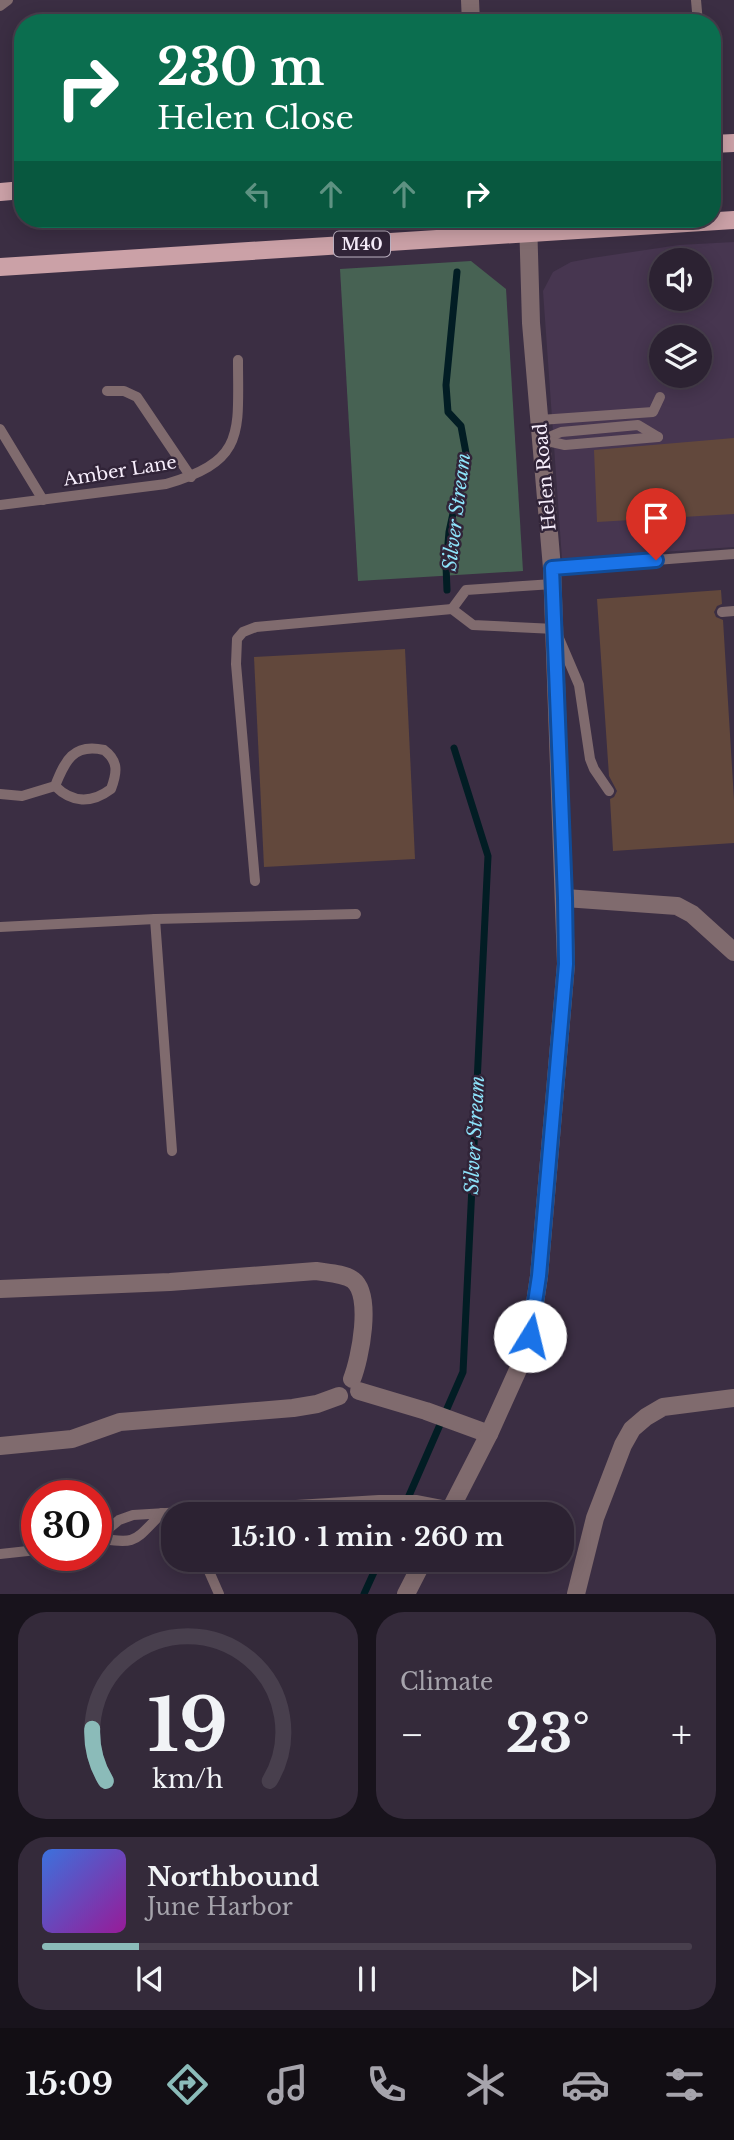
<!DOCTYPE html>
<meta charset="utf-8">
<style>
body{margin:0;font-family:"Libre Baskerville",serif;background:#342a3a;color:#f1f3f6;height:100vh;display:flex;flex-direction:column;font-size:26px;white-space:nowrap}
*{box-sizing:border-box;margin:0}
p{font-size:23px;color:#a6a4ac}
.icon{flex:none;width:38px;height:38px;fill:none;stroke:currentColor;stroke-width:2;stroke-linecap:round;stroke-linejoin:round}
.map{position:relative;height:1594px;overflow:hidden}
.drawer{display:flex;flex-direction:column;gap:18px;padding:18px;background:#18131c;flex:1}
.drawer>*{flex:none}
.top-card{position:absolute;left:14px;top:14px;width:707px;height:214px;border-radius:28px;box-shadow:0 4px 18px #0003,0 0 0 2px #483f4d;background:#0b6e4f;color:#fff;overflow:hidden}
.tools{position:absolute;left:649px;top:248px;display:grid;gap:14px}
.tools a{display:grid;place-items:center;width:63px;height:63px;border-radius:50%;background:#2c2232;box-shadow:0 4px 18px #0003,0 0 0 2px #483f4d;font-size:35px}
.speed{position:absolute;left:21px;top:1480px;display:flex;gap:14px;font-size:35px;font-weight:700;text-align:center}
.speed>*{display:grid;place-content:center;width:91px;height:91px;border-radius:50%;background:#2c2232;box-shadow:0 4px 18px #0003,0 0 0 2px #483f4d;line-height:1}
.speed .limit{border:10px solid #d22;background:#fff;color:#111}
.pin{position:absolute;display:grid;place-items:center;width:60px;height:60px;color:#fff;margin:-72px -30px;border-radius:50% 50% 50% 0;rotate:-45deg;box-shadow:0 0 7px #0007}
.pin .icon{rotate:45deg}
.me{position:absolute;width:77px;margin:-38px;rotate:9deg;stroke-linejoin:round;filter:drop-shadow(0 0 5px #0008)}
.turn{display:flex;align-items:center;gap:24px;height:147px;padding:0 28px;font-size:32px}
.turn .icon{width:91px;height:91px;stroke-width:2.5}
.turn b{display:block;font-size:49px;line-height:60px}
.lanes{display:flex;align-items:center;height:66px;padding:0 28px;background:#0003;justify-content:center;gap:35px;direction:ltr}
.lanes .off{opacity:.35}
.big{font-size:52px;font-weight:700;line-height:1.1}
.drawer .widget{flex:1;display:flex;flex-direction:column;justify-content:center;gap:10px;min-width:0;padding:0 24px;border-radius:28px;background:#342a3a}
.drawer .dial{align-items:center;gap:0}
.dial svg{height:182px;overflow:visible;fill:none;stroke:#483f4d;stroke-width:7;stroke-linecap:round;text-anchor:middle}
.dial text{fill:#f1f3f6;stroke:none}
.song{display:flex;align-items:center;gap:21px}
.cover{width:84px;height:84px;border-radius:10px;background:linear-gradient(135deg,hsl(220 70% 55%),hsl(300 70% 35%))}
.played{height:7px;border-radius:4px;background:linear-gradient(90deg,#8bbbb9 15%,#483f4d 15%)}
.keys{display:flex;justify-content:space-around;direction:ltr}
.heat{display:flex;justify-content:space-between;align-items:center;font-size:38px;direction:ltr}
.drawer .tiles{flex:1;display:grid;gap:18px;grid-template-columns:1fr 1fr}
.widget:last-child{grid-column:span 2}
.trip{position:absolute;left:161px;top:1502px;width:413px;height:70px;border-radius:28px;background:#2c2232;box-shadow:0 4px 18px #0003,0 0 0 2px #483f4d;font-weight:700;line-height:70px;text-align:center}
.menu{display:flex;height:112px;justify-content:space-around;align-items:center;background:#120e14;color:#a6a4ac}
.menu .icon{width:49px;height:49px}
.menu .active{color:#8bbbb9}
.menu b{font-size:32px;color:#f1f3f6}
.map>svg:first-child{display:block}
.built{fill:#473650;fill-rule:evenodd}
.green{fill:#476253}
.lines{fill:none;stroke-linecap:round;stroke-linejoin:round}
.stream{stroke:#021d24;stroke-width:7}
.building{fill:#62483c}
.service{stroke:#806b6e;stroke-width:10}
.minor{stroke:#806b6e;stroke-width:18}
.primary{stroke:#cba1a7;stroke-width:18}
.route-casing{stroke:#114b97;stroke-width:18}
.route{stroke:#1a73e8;stroke-width:12}
.labels{text-anchor:middle;stroke-width:5;stroke-linejoin:round;paint-order:stroke}
.shield{fill:#312438;stroke:#bcb1c1;stroke-width:2}
.shield-label{font-size:16px;font-weight:bold;fill:#f7eefc}
.street-label{font-size:18px;fill:#f7eefc;stroke:#312438}
.water-label{font-size:19px;font-style:italic;fill:#8ee4fb;stroke:#312438}
</style>
<div class="map">
<svg width="734" height="1594" viewBox="0 0 734 1594">
<rect width="100%" height="100%" fill="#3b2e43"/>
<path class="built" d="M 734,242 L 734,547 L 562,559 L 543,291 L 553,272 L 571,262 L 592,258 L 679,245 ZM 662,261 L 700,261 L 700,299 L 662,299 ZM 662,338 L 700,338 L 700,376 L 662,376 Z"/>
<path class="green" d="M 471,261 L 506,289 L 523,571 L 358,581 L 340,269 Z"/>
<g class="lines">
<g class="stream">
<path d="M 447,590 L 446,566 L 449,532 L 466,453 L 461,426 L 448,412 L 446,385 L 457,272"/>
<path d="M 401,1514 L 463,1372 L 488,856 L 454,748"/>
<path d="M 364,1594 L 380,1559"/>
</g>
</g>
<g class="building">
<path d="M 734,438 L 734,514 L 597,522 L 594,450 Z"/>
<path d="M 721,590 L 722,604 L 717,606 L 714,612 L 716,617 L 723,620 L 734,800 L 734,843 L 613,851 L 610,799 L 614,797 L 617,791 L 609,776 L 597,599 Z"/>
<path d="M 405,649 L 415,859 L 264,867 L 254,657 Z"/>
</g>
<g class="lines">
<g class="service">
<path d="M 696,0 L 698,23"/>
<path d="M 0,6 L 8,0"/>
<path d="M 107,391 L 124,391 L 137,397 L 191,477"/>
<path d="M 540,420 L 653,412 L 660,397"/>
<path d="M 0,429 L 43,500"/>
<path d="M 542,440 L 561,432 L 638,425 L 658,437"/>
<path d="M 543,440 L 565,445 L 658,437"/>
<path d="M 0,505 L 166,484 C 246,461 238,433 238,360"/>
<path d="M 552,568 L 734,554"/>
<path d="M 452,609 L 466,590 L 553,584"/>
<path d="M 722,612 L 734,611"/>
<path d="M 0,794 L 22,796 L 55,786 C 65,761 73,743 104,750 C 119,761 117,773 111,789 C 91,804 72,803 55,786"/>
<path d="M 255,881 L 236,664 L 237,639 L 243,632 L 256,627 L 452,609 L 473,625 L 555,629 L 579,685 L 590,759 L 594,769 L 609,791"/>
<path d="M 155,919 L 172,1151"/>
<path d="M 0,927 L 155,919 L 356,914"/>
<path d="M 98,1538 C 138,1545 134,1541 162,1513"/>
<path d="M 96,1539 L 119,1520 L 133,1515 L 379,1500 L 416,1500 L 452,1507"/>
<path d="M 0,1554 L 37,1550"/>
<path d="M 206,1559 L 208,1569 L 219,1594"/>
</g>
<g class="minor">
<path d="M 470,0 L 471,23"/>
<path d="M 565,898 L 677,906 L 692,914 L 734,952"/>
<path d="M 0,1289 L 170,1282 L 316,1271 C 328,1273 343,1273 353,1280 C 373,1295 360,1359 352,1379"/>
<path d="M 359,1391 L 426,1411 L 489,1434"/>
<path d="M 0,1446 L 72,1439 L 120,1422 L 293,1408 L 317,1404 L 339,1396"/>
<path d="M 448,1514 L 489,1434 L 521,1363 L 530,1336 L 539,1276 L 566,964 L 552,568 L 531,323 L 528,219"/>
<path d="M 406,1594 L 424,1559"/>
<path d="M 576,1594 L 595,1518 L 623,1445 L 632,1429 L 646,1417 L 663,1407 L 734,1398"/>
</g>
<g class="primary">
<path d="M 712,144 L 734,143"/>
<path d="M 0,192 L 23,190"/>
<path d="M 0,267 L 734,220"/>
</g>
</g>
<g class="lines">
<g class="route-casing">
<path id="route" d="M 530,1336 L 539,1276 L 566,964 L 565,898 L 552,568 L 656,560"/>
</g>
<use href="#route" class="route"/>
</g>
<g class="labels">
<rect class="shield" x="334" y="231.5" width="56" height="25" rx="5"/>
<g class="shield-label">
<text x="362" y="250">M40</text>
</g>
<g class="street-label">
<text transform="translate(120 471) rotate(-9)" y="6">Amber Lane</text>
<text transform="translate(545 477) rotate(-95)" y="6">Helen Road</text>
</g>
<g class="water-label">
<text transform="translate(456 512) rotate(-83)" y="7">Silver Stream</text>
<text transform="translate(474 1135) rotate(-87)" y="7">Silver Stream</text>
</g>
</g>
</svg>
<div class="tools">
<a><svg class="icon" aria-label="sound" viewBox="0 0 24 24"><path d="M4 9h4l5-4v14l-5-4H4zM17 9q2 3 0 6"/></svg></a>
<a><svg class="icon" aria-label="layers" viewBox="0 0 24 24"><path d="M12 4l9 5-9 5-9-5zM3 14l9 5 9-5"/></svg></a>
</div>
<div class="speed"><div class="limit">30</div></div>
<div class="pin" style="left:656px;top:560px;background:#d93025"><svg class="icon" aria-label="arrive" viewBox="0 0 24 24"><path d="M6 21V4h12l-3 4 3 4H6"/></svg></div>
<svg class="me" style="left:530px;top:1336px" viewBox="-20 -20 40 40"><circle r="19" fill="#fff"/><path d="M0-13L10 11 0 6-10 11z" fill="#1a73e8"/></svg>
<div class="trip">15:10 · 1 min · 260 m</div>
<div class="top-card">
<div class="turn"><svg class="icon" aria-label="right" viewBox="0 0 24 24"><path d="M7 20v-9h11M14 6l5 5-5 5"/></svg><div><b>230 m</b>Helen Close</div></div>
<div class="lanes"><svg class="icon off" aria-label="left" viewBox="0 0 24 24"><path d="M17 20v-9H6M10 6l-5 5 5 5"/></svg><svg class="icon off" aria-label="ahead" viewBox="0 0 24 24"><path d="M12 20V5M6 11l6-6 6 6"/></svg><svg class="icon off" aria-label="ahead" viewBox="0 0 24 24"><path d="M12 20V5M6 11l6-6 6 6"/></svg><svg class="icon" aria-label="right" viewBox="0 0 24 24"><path d="M7 20v-9h11M14 6l5 5-5 5"/></svg></div>
</div>
</div>
<section class="drawer">
<div class="tiles">
<div class="widget dial"><svg viewBox="0 0 100 80">
<path d="M14 69A42 42 0 1 1 86 69"/>
<path d="M14 69A42 42 0 0 1 8 46" stroke="#8bbbb9"/>
<text x="50" y="56" font-size="32" font-weight="700">19</text>
<text x="50" y="72" font-size="11">km/h</text>
</svg></div>
<div class="widget"><p>Climate</p>
<div class="heat"><a>−</a><b class="big">23°</b><a>+</a></div>
</div>
<div class="widget">
<div class="song"><i class="cover"></i><div><b>Northbound</b><p>June Harbor</p></div></div>
<div class="played"></div>
<div class="keys"><svg class="icon" aria-label="previous" viewBox="0 0 24 24"><path d="M18 5L8 12l10 7zM5 5v14"/></svg><svg class="icon" aria-label="pause" viewBox="0 0 24 24"><path d="M8 5v14M16 5v14"/></svg><svg class="icon" aria-label="next" viewBox="0 0 24 24"><path d="M6 5l10 7-10 7zM19 5v14"/></svg></div>
</div>
</div>
</section>
<nav class="menu">
<b>15:09</b>
<svg class="icon active" aria-label="directions" viewBox="0 0 24 24"><path d="M12 3l9 9-9 9-9-9zM9 14v-3h6M13 9l2 2-2 2"/></svg>
<svg class="icon" aria-label="music" viewBox="0 0 24 24"><path d="M9 18V5l10-2v13"/><circle cx="6" cy="18" r="3"/><circle cx="16" cy="16" r="3"/></svg>
<svg class="icon" aria-label="phone" viewBox="0 0 24 24"><path d="M5 4h4l2 5-3 2q2 4 5 5l2-3 5 2v4C11 20 4 13 5 4z"/></svg>
<svg class="icon" aria-label="climate" viewBox="0 0 24 24"><path d="M12 3v18M4 7l16 10M4 17L20 7"/></svg>
<svg class="icon" aria-label="car" viewBox="0 0 24 24"><path d="M5 17H2v-5l4-1 3-4h7l3 4 3 1v5h-3M9 17h6M6 11h13"/><circle cx="7" cy="17" r="2"/><circle cx="17" cy="17" r="2"/></svg>
<svg class="icon" aria-label="filters" viewBox="0 0 24 24"><path d="M4 7h16M4 17h16"/><circle cx="9" cy="7" r="2"/><circle cx="15" cy="17" r="2"/></svg>
</nav>
